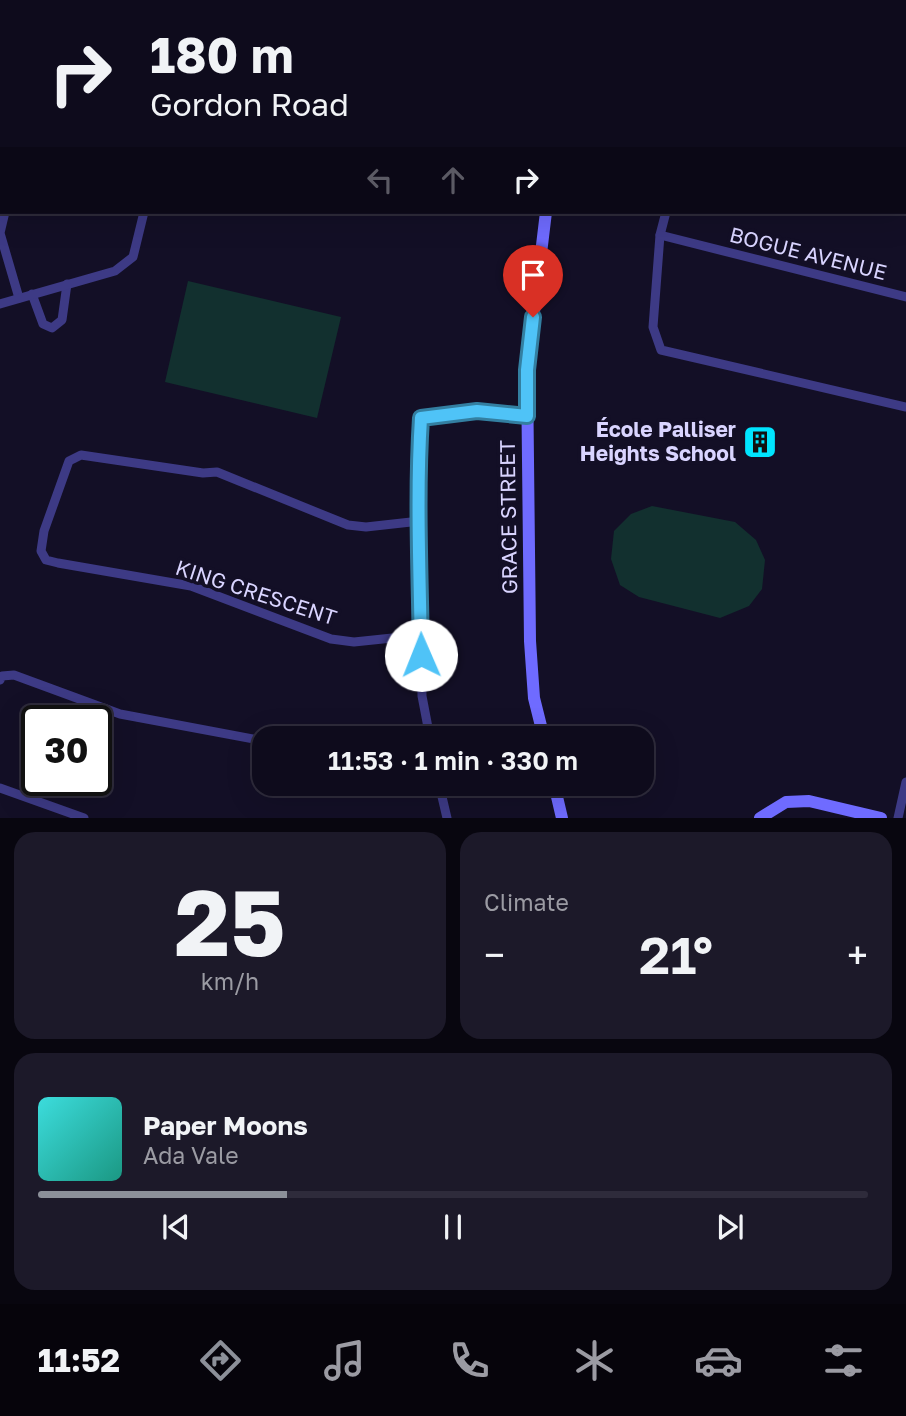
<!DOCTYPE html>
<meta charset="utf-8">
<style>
body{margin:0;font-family:"Golos Text",sans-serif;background:#1c1929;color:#f1f3f6;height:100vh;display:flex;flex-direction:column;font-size:26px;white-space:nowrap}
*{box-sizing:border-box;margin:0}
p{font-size:23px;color:#9b9ba3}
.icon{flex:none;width:38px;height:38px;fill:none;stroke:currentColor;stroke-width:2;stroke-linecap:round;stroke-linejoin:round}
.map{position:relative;height:818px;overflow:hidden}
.sheet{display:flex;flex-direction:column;gap:14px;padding:14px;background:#08060f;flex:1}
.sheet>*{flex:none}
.guide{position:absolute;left:0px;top:0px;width:906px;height:214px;box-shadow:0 7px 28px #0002,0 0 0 2px #2e2b3b;background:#0e0b1c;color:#f1f3f6;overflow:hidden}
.speed{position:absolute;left:21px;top:705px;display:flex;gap:14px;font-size:35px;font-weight:700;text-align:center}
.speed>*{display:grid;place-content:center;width:91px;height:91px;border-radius:50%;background:#0e0b1c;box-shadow:0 7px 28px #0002,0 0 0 2px #2e2b3b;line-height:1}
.speed .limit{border:4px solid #111;border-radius:10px;background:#fff;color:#111}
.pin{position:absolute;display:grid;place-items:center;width:60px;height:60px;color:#fff;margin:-72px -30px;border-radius:50% 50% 50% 0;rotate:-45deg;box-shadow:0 0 7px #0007}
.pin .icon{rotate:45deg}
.me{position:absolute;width:77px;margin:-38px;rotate:359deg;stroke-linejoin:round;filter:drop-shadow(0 0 5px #0008)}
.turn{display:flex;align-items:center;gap:24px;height:147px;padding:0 35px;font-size:32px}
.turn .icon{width:91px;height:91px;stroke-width:2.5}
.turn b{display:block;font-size:49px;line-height:60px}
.lanes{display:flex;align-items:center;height:66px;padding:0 35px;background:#0003;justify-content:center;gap:35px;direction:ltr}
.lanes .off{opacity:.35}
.big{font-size:52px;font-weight:600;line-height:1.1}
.sheet .card{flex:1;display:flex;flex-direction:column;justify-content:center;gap:10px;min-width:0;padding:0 24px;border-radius:21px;background:#1c1929}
.sheet .dial{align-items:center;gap:0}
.dial b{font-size:91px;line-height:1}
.song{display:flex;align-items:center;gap:21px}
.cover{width:84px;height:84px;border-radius:10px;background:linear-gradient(135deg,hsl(180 70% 55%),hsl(170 70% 35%))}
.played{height:7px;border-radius:4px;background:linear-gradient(90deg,#8c9099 30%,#2e2b3b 30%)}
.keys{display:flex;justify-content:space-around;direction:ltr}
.heat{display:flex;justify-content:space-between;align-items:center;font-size:38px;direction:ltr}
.sheet .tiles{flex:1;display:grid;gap:14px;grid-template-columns:1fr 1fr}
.card:last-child{grid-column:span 2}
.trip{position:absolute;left:252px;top:726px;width:402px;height:70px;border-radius:21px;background:#0e0b1c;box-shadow:0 7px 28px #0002,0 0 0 2px #2e2b3b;font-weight:600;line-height:70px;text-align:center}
.tab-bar{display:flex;height:112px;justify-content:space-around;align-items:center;background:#06040b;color:#9b9ba3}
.tab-bar .icon{width:49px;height:49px}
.tab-bar .current{color:#8c9099}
.tab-bar b{font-size:32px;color:#f1f3f6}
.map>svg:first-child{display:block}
.garden{fill:#12302f}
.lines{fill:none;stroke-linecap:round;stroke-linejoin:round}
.street{stroke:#3d3a85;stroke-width:9}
.secondary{stroke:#6f6bff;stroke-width:12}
.route-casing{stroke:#337fa1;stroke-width:18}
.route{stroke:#4fc3f7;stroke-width:12}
.labels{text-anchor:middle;stroke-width:7;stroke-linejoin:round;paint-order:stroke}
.street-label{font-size:21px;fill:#d9d4ff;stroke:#130f26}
.poi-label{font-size:21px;font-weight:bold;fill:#d9d4ff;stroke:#130f26;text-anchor:end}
</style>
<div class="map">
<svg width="906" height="818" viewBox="0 0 906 818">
<rect width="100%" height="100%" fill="#130f26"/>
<g class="garden">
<path d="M 188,281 L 341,317 L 317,418 L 165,382 Z"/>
<path d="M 652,506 L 735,522 L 756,540 L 765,560 L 762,589 L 749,606 L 720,618 L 639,597 L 620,585 L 611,559 L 614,531 L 631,514 Z"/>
</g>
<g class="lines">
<g class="street">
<path d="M 132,0 L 139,2"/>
<path d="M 56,2 L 57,0"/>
<path d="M 194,2 L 195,0"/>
<path d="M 330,2 L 330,0"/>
<path d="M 464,2 L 464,0"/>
<path d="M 718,2 L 719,0"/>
<path d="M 842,2 L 842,0"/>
<path d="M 905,191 L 906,192"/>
<path d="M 5,212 L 0,233 L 19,298"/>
<path d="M 666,212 L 660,235 L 653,327 L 661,350 L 906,407"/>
<path d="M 660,235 L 906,297"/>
<path d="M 32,294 L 43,324 L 52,328 L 62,320 L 67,284"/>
<path d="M 0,304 L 115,271 L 133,257 L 144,212"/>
<path d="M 420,521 L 366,527 L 348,525 L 217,472 L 203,473 L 81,455 L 69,461 L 44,531 L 41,551 L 46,560 L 58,563 L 191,586 L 331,639 L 354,642 L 421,635"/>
<path d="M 0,680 L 2,676 L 14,675 L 120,714 L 264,741"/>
<path d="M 430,738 L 422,696 L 420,521 L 417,473 L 420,418 L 476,411 L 527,416"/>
<path d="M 439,784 L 447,818"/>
<path d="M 0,788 L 84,818"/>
<path d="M 898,818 L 906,782"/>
</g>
<g class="secondary">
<path d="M 599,2 L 600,0"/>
<path d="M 544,738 L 534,698 L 530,641 L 527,370 L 546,212"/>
<path d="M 554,784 L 562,818"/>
<path d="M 760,818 L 786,802 L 809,801 L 881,818"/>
</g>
</g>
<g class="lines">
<g class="route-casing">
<path id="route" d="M 421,655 C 420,577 416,496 421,418 L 477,411 L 527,416 L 527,370 L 533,317"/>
</g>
<use href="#route" class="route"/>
</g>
<defs>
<g id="building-square" transform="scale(1.75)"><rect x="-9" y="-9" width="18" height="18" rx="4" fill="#00e5ff" stroke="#130f26"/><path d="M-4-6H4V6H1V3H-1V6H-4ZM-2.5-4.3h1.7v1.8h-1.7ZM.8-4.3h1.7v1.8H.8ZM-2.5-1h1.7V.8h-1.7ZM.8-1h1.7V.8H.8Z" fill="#111"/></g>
</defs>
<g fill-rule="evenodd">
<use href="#building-square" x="760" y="442"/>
</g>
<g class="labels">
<g class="street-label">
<text transform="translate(808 254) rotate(14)" y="7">BOGUE AVENUE</text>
<text transform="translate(509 517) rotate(-91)" y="7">GRACE STREET</text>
<text transform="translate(256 593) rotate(18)" y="7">KING CRESCENT</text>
</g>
<g class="poi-label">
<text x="736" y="437">École Palliser<tspan x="736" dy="24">Heights School</tspan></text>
</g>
</g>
</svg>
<div class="speed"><div class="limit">30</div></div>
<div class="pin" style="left:533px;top:317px;background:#d93025"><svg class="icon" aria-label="arrive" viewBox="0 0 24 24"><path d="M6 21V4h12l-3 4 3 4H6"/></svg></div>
<svg class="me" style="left:421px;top:655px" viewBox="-20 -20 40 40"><circle r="19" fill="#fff"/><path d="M0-13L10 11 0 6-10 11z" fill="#4fc3f7"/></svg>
<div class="trip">11:53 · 1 min · 330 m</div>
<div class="guide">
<div class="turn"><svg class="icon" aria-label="right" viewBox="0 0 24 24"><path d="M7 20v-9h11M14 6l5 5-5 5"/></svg><div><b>180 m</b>Gordon Road</div></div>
<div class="lanes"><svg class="icon off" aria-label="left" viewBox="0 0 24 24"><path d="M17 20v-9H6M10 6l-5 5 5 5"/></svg><svg class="icon off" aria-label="ahead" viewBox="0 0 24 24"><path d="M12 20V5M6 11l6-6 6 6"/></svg><svg class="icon" aria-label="right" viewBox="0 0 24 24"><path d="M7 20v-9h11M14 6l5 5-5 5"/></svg></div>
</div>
</div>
<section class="sheet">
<div class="tiles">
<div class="card dial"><b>25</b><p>km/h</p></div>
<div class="card"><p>Climate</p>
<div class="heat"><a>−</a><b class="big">21°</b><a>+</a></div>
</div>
<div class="card">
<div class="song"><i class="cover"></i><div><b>Paper Moons</b><p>Ada Vale</p></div></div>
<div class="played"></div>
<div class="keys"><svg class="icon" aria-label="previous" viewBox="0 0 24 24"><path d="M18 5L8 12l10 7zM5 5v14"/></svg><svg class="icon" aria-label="pause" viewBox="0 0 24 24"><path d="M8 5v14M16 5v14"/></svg><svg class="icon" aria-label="next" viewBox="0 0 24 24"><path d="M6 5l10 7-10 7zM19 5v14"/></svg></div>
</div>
</div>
</section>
<nav class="tab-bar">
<b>11:52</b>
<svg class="icon current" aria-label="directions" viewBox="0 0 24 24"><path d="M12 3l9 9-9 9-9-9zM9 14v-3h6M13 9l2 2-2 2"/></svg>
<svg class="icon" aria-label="music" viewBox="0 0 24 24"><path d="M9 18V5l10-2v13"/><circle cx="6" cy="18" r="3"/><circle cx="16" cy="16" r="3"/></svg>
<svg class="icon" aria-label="phone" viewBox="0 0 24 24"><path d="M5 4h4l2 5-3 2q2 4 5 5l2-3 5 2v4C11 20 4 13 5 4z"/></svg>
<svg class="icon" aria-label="climate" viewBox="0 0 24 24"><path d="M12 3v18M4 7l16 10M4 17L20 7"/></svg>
<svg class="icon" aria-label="car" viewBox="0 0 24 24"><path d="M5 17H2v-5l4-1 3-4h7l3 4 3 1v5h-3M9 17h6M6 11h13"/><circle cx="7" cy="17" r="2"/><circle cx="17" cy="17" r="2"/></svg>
<svg class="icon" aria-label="filters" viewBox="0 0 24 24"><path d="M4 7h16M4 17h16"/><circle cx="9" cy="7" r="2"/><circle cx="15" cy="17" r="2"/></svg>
</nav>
